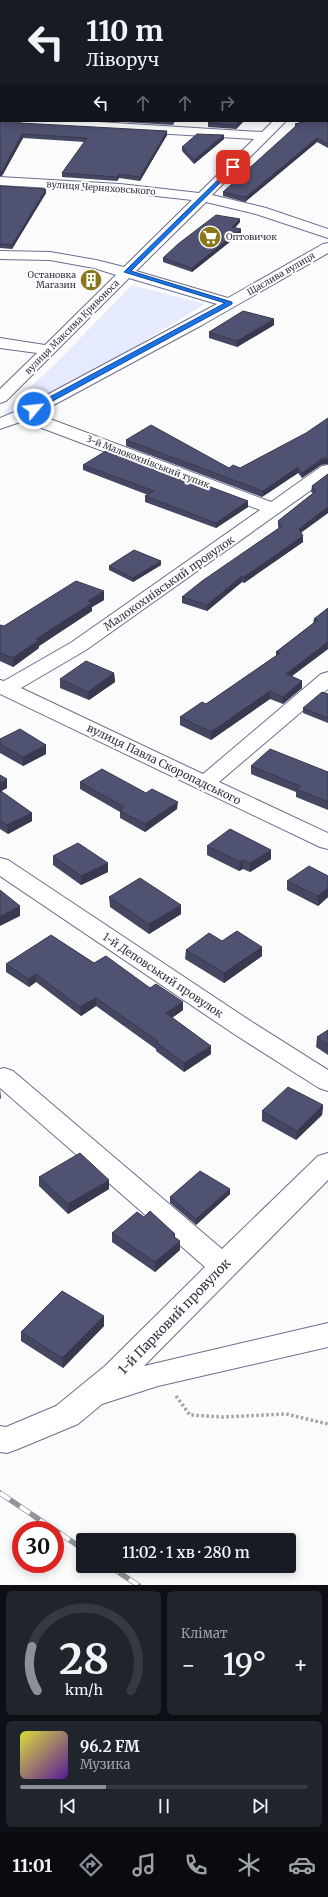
<!DOCTYPE html>
<html lang="uk">
<meta charset="utf-8">
<style>
body{margin:0;font-family:Merriweather,serif;background:#20242c;color:#f1f3f6;height:100vh;display:flex;flex-direction:column;font-size:15px;white-space:nowrap}
*{box-sizing:border-box;margin:0}
p{font-size:13px;color:#9ea1a6}
.icon{flex:none;width:22px;height:22px;fill:none;stroke:currentColor;stroke-width:2;stroke-linecap:round;stroke-linejoin:round}
.map{position:relative;height:1585px;overflow:hidden}
.panel{display:flex;flex-direction:column;gap:6px;padding:6px;background:#0d0f14;flex:1}
.panel>*{flex:none}
.banner{position:absolute;left:0px;top:0px;width:328px;height:122px;box-shadow:0 2px 10px #0003;background:#171b24;color:#f1f3f6;overflow:hidden}
.speed{position:absolute;left:12px;top:1521px;display:flex;gap:8px;font-size:20px;font-weight:700;text-align:center}
.speed>*{display:grid;place-content:center;width:52px;height:52px;border-radius:50%;background:#171b24;box-shadow:0 2px 10px #0003;line-height:1}
.speed .limit{border:6px solid #d22;background:#fff;color:#111}
.pin{position:absolute;display:grid;place-items:center;width:34px;height:34px;color:#fff;margin:-17px;border-radius:8px;box-shadow:0 2px 6px #0006}
.me{position:absolute;width:44px;margin:-22px;rotate:62deg;stroke-linejoin:round;filter:drop-shadow(0 0 3px #0008)}
.turn{display:flex;align-items:center;gap:14px;height:84px;padding:0 20px;font-size:18px}
.turn .icon{width:52px;height:52px;stroke-width:2.5}
.turn b{display:block;font-size:28px;line-height:34px}
.lanes{display:flex;align-items:center;height:38px;padding:0 20px;background:#0003;justify-content:center;gap:20px;direction:ltr}
.lanes .off{opacity:.35}
.big{font-size:30px;font-weight:600;line-height:1.1}
.panel .card{flex:1;display:flex;flex-direction:column;justify-content:center;gap:6px;min-width:0;padding:0 14px;border-radius:6px;background:#20242c}
.panel .dial{align-items:center;gap:0}
.dial svg{height:104px;overflow:visible;fill:none;stroke:#363941;stroke-width:7;stroke-linecap:round;text-anchor:middle}
.dial text{fill:#f1f3f6;stroke:none}
.song{display:flex;align-items:center;gap:12px}
.cover{width:48px;height:48px;border-radius:6px;background:linear-gradient(135deg,hsl(60 70% 55%),hsl(270 70% 35%))}
.played{height:4px;border-radius:2px;background:linear-gradient(90deg,#8c9099 30%,#363941 30%)}
.keys{display:flex;justify-content:space-around;direction:ltr}
.heat{display:flex;justify-content:space-between;align-items:center;font-size:22px;direction:ltr}
.panel .tiles{flex:1;display:grid;gap:6px;grid-template-columns:1fr 1fr}
.card:last-child{grid-column:span 2}
.trip{position:absolute;left:76px;top:1533px;width:220px;height:40px;border-radius:4px;background:#171b24;box-shadow:0 2px 10px #0003;font-weight:600;line-height:40px;text-align:center}
.menu{display:flex;height:64px;justify-content:space-around;align-items:center;background:#090b0e;color:#9ea1a6}
.menu .icon{width:28px;height:28px}
.menu .on{color:#8c9099}
.menu b{font-size:18px;color:#f1f3f6}
.map>svg:first-child{display:block}
.green{fill:#e6eafd}
.lines{fill:none;stroke-linecap:round;stroke-linejoin:round}
.minor-casing{stroke:#6a6f8e;stroke-width:2}
.path{stroke:#a2a3a9;stroke-width:3.5;stroke-dasharray:2.5 2.5;stroke-linecap:butt}
.minor{fill:#fff;fill-rule:evenodd}
.rail-casing{stroke:#94959c;stroke-width:5.5}
.rail{stroke:#fff;stroke-width:4;stroke-dasharray:12;stroke-linecap:butt}
.wall{fill:#444761}
.shaded-wall{fill:#373a4f}
.building{fill:#4f5371;stroke:#373a4f}
.route{fill:#1a73e8;stroke:#114b97}
.labels{text-anchor:middle;stroke-width:4;stroke-linejoin:round;paint-order:stroke}
.far-street-label{font-size:9px;fill:#323542;stroke:#fff}
.far-poi-label{font-size:9px;fill:#323542;stroke:#fff;text-anchor:start}
.street-label{font-size:11px;fill:#323542;stroke:#fff}
.near-street-label{font-size:13px;fill:#323542;stroke:#fff}
</style>
<div class="map">
<svg width="328" height="1585" viewBox="0 0 328 1585">
<rect width="100%" height="100%" fill="#fbfbfb"/>
<path class="green" d="M 132,285 L 205,304 L 106,364 L 10,416 L 3,415 L 8,408 L 55,364 Z"/>
<g class="lines">
<g class="minor-casing">
<g id="minor">
<rect x="243" y="0" width="12" height="1"/>
<rect x="327" y="30" width="1" height="6"/>
<rect x="0" y="61" width="1" height="6"/>
<path d="M 328,69 L 328,77 L 327,78 L 327,70 Z"/>
<path d="M 0,116 L 1,121 L 7,121 L 5,123 L 0,124 Z"/>
<path d="M 15,121 L 82,121 L 262,132 L 273,121 L 286,121 L 212,195 L 266,208 L 328,229 L 328,238 L 256,214 L 206,202 L 136,271 L 228,298 L 323,244 L 328,243 L 328,253 L 202,325 L 37,414 L 271,502 L 322,466 L 328,465 L 328,478 L 86,650 L 21,688 L 203,774 L 321,674 L 328,672 L 328,689 L 219,782 L 328,833 L 328,849 L 320,847 L 0,694 L 0,680 L 4,681 L 72,642 L 260,510 L 23,421 L 0,429 L 0,418 L 17,411 L 217,304 L 129,278 L 6,401 L 0,403 L 0,389 L 37,353 L 0,348 L 0,338 L 45,345 L 116,275 L 94,268 L 50,260 L 0,259 L 0,251 L 50,252 L 96,260 L 124,267 L 192,200 L 120,192 L 0,185 L 0,177 L 120,184 L 199,193 L 254,139 L 21,125 Z"/>
<path d="M 0,858 L 8,860 L 252,1022 L 328,1070 L 328,1091 L 319,1088 L 234,1034 L 0,876 Z"/>
<path d="M 4,1068 L 13,1071 L 222,1249 L 318,1156 L 328,1153 L 328,1180 L 144,1366 L 328,1323 L 328,1347 L 158,1386 L 102,1404 L 78,1424 L 18,1449 L 7,1453 L 0,1452 L 0,1426 L 6,1427 L 56,1406 L 105,1366 L 205,1267 L 0,1088 L 0,1069 Z"/>
</g>
</g>
<path class="path" d="M 176,1396 L 190,1415 L 223,1417 L 286,1414 L 328,1424"/>
<use href="#minor" class="minor"/>
<g class="rail-casing">
<g id="rail">
<path d="M 0,1493 L 83,1549"/>
<path d="M 109,1566 L 138,1585"/>
</g>
</g>
<use href="#rail" class="rail"/>
</g>
<g class="wall">
<path d="M 328,115 L 328,148 L 317,142 L 245,202 L 223,196 L 223,192 L 295,128 L 295,124 Z"/>
<path d="M 107,121 L 175,121 L 173,125 Z"/>
<path d="M 211,121 L 244,121 L 236,129 L 208,127 L 208,123 Z"/>
<path d="M 21,123 L 167,135 L 140,181 L 119,178 L 117,181 L 62,177 L 62,173 L 85,142 L 23,138 L 2,176 Z"/>
<path d="M 224,135 L 224,139 L 194,164 L 182,151 L 182,147 Z"/>
<path d="M 0,186 L 46,193 L 12,249 L 0,248 Z"/>
<path d="M 240,222 L 235,228 L 241,233 L 192,272 L 163,262 L 163,258 Z"/>
<path d="M 274,325 L 237,347 L 209,338 L 209,332 Z"/>
<path d="M 126,440 L 229,468 L 240,468 L 321,465 L 302,478 L 298,473 L 262,497 L 126,446 Z"/>
<path d="M 83,465 L 248,501 L 248,507 L 216,528 L 145,502 L 145,496 L 148,495 L 83,470 Z"/>
<path d="M 328,474 L 328,513 L 301,532 L 303,542 L 244,583 L 242,582 L 207,611 L 182,603 L 182,597 L 279,528 L 278,527 L 278,521 L 313,493 L 311,492 L 312,486 Z"/>
<path d="M 161,565 L 133,582 L 109,570 L 109,566 Z"/>
<path d="M 104,591 L 104,600 L 92,607 L 92,611 L 39,646 L 39,648 L 13,667 L 0,661 L 0,625 L 4,626 Z"/>
<path d="M 328,608 L 328,649 L 292,676 L 302,681 L 302,688 L 283,704 L 270,699 L 211,740 L 180,725 L 180,717 L 206,704 L 276,656 L 276,652 L 313,623 L 314,619 Z"/>
<path d="M 114,673 L 115,682 L 89,700 L 60,688 L 60,679 Z"/>
<path d="M 328,694 L 328,723 L 303,713 L 303,708 Z"/>
<path d="M 0,739 L 46,745 L 46,754 L 23,766 L 0,753 Z"/>
<path d="M 251,766 L 328,772 L 328,810 L 296,797 L 296,792 L 251,774 Z"/>
<path d="M 80,782 L 146,793 L 177,809 L 145,832 L 120,818 L 120,812 L 80,789 Z"/>
<path d="M 0,792 L 32,813 L 32,821 L 8,834 L 0,829 Z"/>
<path d="M 207,846 L 271,859 L 250,872 L 243,869 L 239,871 L 207,855 Z"/>
<path d="M 53,856 L 108,863 L 108,872 L 81,885 L 53,865 Z"/>
<path d="M 328,876 L 328,897 L 318,906 L 287,890 L 287,881 Z"/>
<path d="M 109,897 L 181,914 L 149,934 L 110,907 Z"/>
<path d="M 222,941 L 262,947 L 262,956 L 224,983 L 185,959 L 186,950 Z"/>
<path d="M 94,963 L 183,1002 L 183,1010 L 172,1018 L 211,1054 L 184,1072 L 156,1051 L 156,1049 L 96,1006 L 81,1016 L 36,982 L 29,987 L 6,972 L 6,964 Z"/>
<path d="M 328,1030 L 328,1055 L 316,1047 L 317,1037 Z"/>
<path d="M 323,1105 L 322,1115 L 296,1140 L 262,1121 L 262,1111 Z"/>
<path d="M 39,1177 L 109,1189 L 68,1214 L 39,1186 Z"/>
<path d="M 230,1189 L 230,1194 L 196,1225 L 170,1203 L 170,1197 Z"/>
<path d="M 144,1217 L 175,1234 L 175,1238 L 180,1250 L 155,1272 L 112,1242 L 112,1233 Z"/>
<path d="M 104,1316 L 104,1326 L 63,1368 L 21,1341 L 21,1332 Z"/>
</g>
<g class="shaded-wall">
<path d="M 240,121 L 244,121 L 236,129 L 236,125 Z"/>
<path d="M 167,131 L 167,135 L 140,181 L 140,177 Z"/>
<path d="M 22,134 L 23,138 L 2,176 L 0,176 L 0,172 Z"/>
<path d="M 224,135 L 224,139 L 194,164 L 194,160 Z"/>
<path d="M 317,138 L 317,142 L 245,202 L 246,197 Z"/>
<path d="M 119,174 L 119,178 L 117,181 L 117,177 Z"/>
<path d="M 46,189 L 46,193 L 12,249 L 12,245 Z"/>
<path d="M 240,219 L 240,222 L 232,231 L 232,227 Z"/>
<path d="M 241,229 L 241,233 L 192,272 L 192,268 Z"/>
<path d="M 274,319 L 274,325 L 237,347 L 237,341 Z"/>
<path d="M 328,458 L 328,464 L 321,465 L 302,478 L 302,473 L 321,459 Z"/>
<path d="M 298,467 L 298,473 L 262,497 L 263,491 Z"/>
<path d="M 248,501 L 248,507 L 216,528 L 216,523 Z"/>
<path d="M 328,507 L 328,513 L 298,535 L 299,529 Z"/>
<path d="M 303,536 L 303,542 L 244,583 L 244,577 Z"/>
<path d="M 161,561 L 161,565 L 133,582 L 133,578 Z"/>
<path d="M 242,576 L 242,582 L 207,611 L 207,605 Z"/>
<path d="M 104,591 L 104,600 L 92,607 L 92,611 L 39,646 L 39,648 L 13,667 L 13,658 L 36,639 L 88,601 Z"/>
<path d="M 328,642 L 328,649 L 285,681 L 286,674 Z"/>
<path d="M 114,673 L 115,682 L 89,700 L 88,692 Z"/>
<path d="M 302,681 L 302,688 L 283,704 L 283,697 Z"/>
<path d="M 270,691 L 270,699 L 211,740 L 211,732 Z"/>
<path d="M 46,745 L 46,754 L 23,766 L 23,757 Z"/>
<path d="M 7,779 L 7,788 L 0,792 L 0,783 Z"/>
<path d="M 178,802 L 177,809 L 145,832 L 145,824 Z"/>
<path d="M 32,813 L 32,821 L 8,834 L 7,825 Z"/>
<path d="M 271,850 L 271,859 L 250,872 L 250,863 Z"/>
<path d="M 243,860 L 243,869 L 239,871 L 240,862 Z"/>
<path d="M 108,863 L 108,872 L 81,885 L 81,876 Z"/>
<path d="M 328,888 L 328,897 L 318,906 L 318,896 Z"/>
<path d="M 181,905 L 181,914 L 149,934 L 149,924 Z"/>
<path d="M 20,906 L 20,916 L 0,926 L 0,916 Z"/>
<path d="M 262,947 L 262,956 L 224,983 L 224,973 Z"/>
<path d="M 36,974 L 36,982 L 29,987 L 28,979 Z"/>
<path d="M 96,998 L 96,1006 L 81,1016 L 80,1007 Z"/>
<path d="M 183,1002 L 183,1010 L 166,1022 L 166,1013 Z"/>
<path d="M 211,1046 L 211,1054 L 184,1072 L 184,1063 Z"/>
<path d="M 0,1089 L 1,1098 L 0,1099 Z"/>
<path d="M 323,1105 L 322,1115 L 296,1140 L 297,1131 Z"/>
<path d="M 109,1180 L 109,1189 L 68,1214 L 68,1204 Z"/>
<path d="M 230,1189 L 230,1194 L 196,1225 L 196,1219 Z"/>
<path d="M 180,1241 L 180,1250 L 155,1272 L 155,1262 Z"/>
<path d="M 104,1316 L 104,1326 L 63,1368 L 62,1358 Z"/>
</g>
<g class="building">
<path d="M 0,0 L 234,0 L 237,1 L 1,1 L 1,5 L 1,4 L 0,5 Z"/>
<rect x="285" y="0" width="28" height="1"/>
<rect x="0" y="12" width="1" height="45"/>
<path d="M 1,64 L 1,112 L 1,111 L 0,111 L 0,65 Z"/>
<path d="M 327,115 L 328,115 L 328,144 L 317,138 L 246,197 L 223,192 L 297,125 L 295,124 L 306,121 L 327,121 Z"/>
<path d="M 0,121 L 18,121 L 21,123 L 167,131 L 140,177 L 119,174 L 117,177 L 62,173 L 87,138 L 22,134 L 2,172 L 0,172 Z"/>
<path d="M 211,121 L 240,121 L 236,125 L 208,123 Z"/>
<path d="M 197,134 L 224,135 L 194,160 L 182,147 Z"/>
<path d="M 0,186 L 46,189 L 12,245 L 0,244 Z"/>
<path d="M 216,215 L 240,219 L 232,227 L 241,229 L 192,268 L 163,258 L 178,244 Z"/>
<path d="M 243,311 L 274,319 L 237,341 L 209,332 Z"/>
<path d="M 328,418 L 328,458 L 321,459 L 302,473 L 298,467 L 263,491 L 126,440 L 151,425 L 229,468 L 233,465 L 240,468 L 306,433 Z"/>
<path d="M 109,449 L 248,501 L 216,523 L 145,496 L 154,491 L 83,465 Z"/>
<path d="M 328,474 L 328,507 L 299,529 L 303,536 L 244,577 L 242,576 L 207,605 L 182,597 L 202,581 L 282,526 L 278,521 L 316,491 L 312,486 Z"/>
<path d="M 134,550 L 161,561 L 133,578 L 109,566 Z"/>
<path d="M 76,581 L 104,591 L 88,601 L 92,603 L 36,639 L 39,640 L 13,658 L 0,653 L 0,625 L 4,626 Z"/>
<path d="M 328,608 L 328,642 L 286,674 L 302,681 L 283,697 L 270,691 L 211,732 L 180,717 L 202,702 L 206,704 L 280,653 L 276,652 L 318,620 L 314,619 Z"/>
<path d="M 86,661 L 114,673 L 88,692 L 60,679 Z"/>
<path d="M 322,692 L 328,694 L 328,718 L 303,708 Z"/>
<path d="M 20,729 L 46,745 L 23,757 L 0,744 L 0,739 Z"/>
<path d="M 270,749 L 328,772 L 328,802 L 296,789 L 300,786 L 251,766 Z"/>
<path d="M 102,769 L 146,793 L 152,789 L 178,802 L 145,824 L 120,811 L 124,807 L 80,782 Z"/>
<path d="M 0,775 L 7,779 L 0,783 Z"/>
<path d="M 1,791 L 32,813 L 7,825 L 0,820 L 0,792 Z"/>
<path d="M 230,829 L 271,850 L 250,863 L 243,860 L 240,862 L 207,846 Z"/>
<path d="M 78,843 L 108,863 L 81,876 L 53,856 Z"/>
<path d="M 309,866 L 328,876 L 328,888 L 318,896 L 287,881 Z"/>
<path d="M 140,878 L 181,905 L 149,924 L 109,897 Z"/>
<path d="M 0,890 L 20,906 L 0,916 Z"/>
<path d="M 237,931 L 262,947 L 224,973 L 186,950 L 209,933 L 222,941 Z"/>
<path d="M 51,935 L 94,963 L 106,956 L 150,988 L 156,984 L 183,1002 L 166,1013 L 211,1046 L 184,1063 L 156,1042 L 158,1041 L 96,998 L 80,1007 L 36,974 L 28,979 L 6,964 Z"/>
<path d="M 328,1030 L 328,1045 L 317,1037 Z"/>
<path d="M 288,1087 L 323,1105 L 297,1131 L 262,1111 Z"/>
<path d="M 80,1153 L 109,1180 L 68,1204 L 39,1177 Z"/>
<path d="M 200,1171 L 230,1189 L 196,1219 L 170,1197 Z"/>
<path d="M 150,1211 L 175,1234 L 173,1236 L 180,1241 L 155,1262 L 112,1233 L 137,1212 L 144,1217 Z"/>
<path d="M 62,1291 L 104,1316 L 62,1358 L 21,1332 Z"/>
</g>
<path class="route" d="M 233,165 L 235,168 L 131,271 L 232,302 L 232,304 L 36,410 L 31,410 L 31,407 L 225,303 L 124,272 Z"/>
<defs>
<g id="supermarket-disc" transform="scale(1.15)"><circle r="9.5" fill="#89771b" stroke="#fff"/><path d="M-6-5.5h2.5l.6 2H6L4.5 2H-2.5L-4.4-4H-6ZM-1.5 3.2a1.3 1.3 0 1 0 .1 0ZM3 3.2a1.3 1.3 0 1 0 .1 0Z" fill="#fff"/></g>
<g id="building-disc" transform="scale(1.15)"><circle r="9.5" fill="#89771b" stroke="#fff"/><path d="M-4-6H4V6H1V3H-1V6H-4ZM-2.5-4.3h1.7v1.8h-1.7ZM.8-4.3h1.7v1.8H.8ZM-2.5-1h1.7V.8h-1.7ZM.8-1h1.7V.8H.8Z" fill="#fff"/></g>
</defs>
<g fill-rule="evenodd">
<use href="#supermarket-disc" x="210" y="237"/>
<use href="#building-disc" x="91" y="280"/>
</g>
<g class="labels">
<g class="far-street-label">
<text transform="translate(101 188) rotate(4)" y="3">вулиця Черняховського</text>
<text transform="translate(281 274) rotate(-30)" y="3">Щаслива вулиця</text>
<text transform="translate(72 327) rotate(-45)" y="3">вулиця Максима Кривоноса</text>
<text transform="translate(148 462) rotate(21)" y="3">3-й Малокохнівський тупик</text>
</g>
<g class="far-poi-label">
<text x="226" y="240">Оптовичок</text>
<text x="76" y="278" text-anchor="end">Остановка<tspan x="76" dy="10">Магазин</tspan></text>
</g>
<g class="street-label">
<text transform="translate(169 583) rotate(-35)" y="4">Малокохнівський провулок</text>
<text transform="translate(164 764) rotate(26)" y="4">вулиця Павла Скоропадського</text>
<text transform="translate(163 975) rotate(34)" y="4">1-й Деповський провулок</text>
</g>
<g class="near-street-label">
<text transform="translate(174 1316) rotate(-46)" y="5">1-й Парковий провулок</text>
</g>
</g>
</svg>
<div class="speed"><div class="limit">30</div></div>
<div class="pin" style="left:233px;top:167px;background:#d93025"><svg class="icon" aria-label="arrive" viewBox="0 0 24 24"><path d="M6 21V4h12l-3 4 3 4H6"/></svg></div>
<svg class="me" style="left:34px;top:409px" viewBox="-20 -20 40 40"><circle r="17" fill="#1a73e8" stroke="#fff" stroke-width="3"/><path d="M0-11L8 9 0 5-8 9z" fill="#fff"/></svg>
<div class="trip">11:02 · 1 хв · 280 m</div>
<div class="banner">
<div class="turn"><svg class="icon" aria-label="left" viewBox="0 0 24 24"><path d="M17 20v-9H6M10 6l-5 5 5 5"/></svg><div><b>110 m</b>Ліворуч</div></div>
<div class="lanes"><svg class="icon" aria-label="left" viewBox="0 0 24 24"><path d="M17 20v-9H6M10 6l-5 5 5 5"/></svg><svg class="icon off" aria-label="ahead" viewBox="0 0 24 24"><path d="M12 20V5M6 11l6-6 6 6"/></svg><svg class="icon off" aria-label="ahead" viewBox="0 0 24 24"><path d="M12 20V5M6 11l6-6 6 6"/></svg><svg class="icon off" aria-label="right" viewBox="0 0 24 24"><path d="M7 20v-9h11M14 6l5 5-5 5"/></svg></div>
</div>
</div>
<section class="panel">
<div class="tiles">
<div class="card dial"><svg viewBox="0 0 100 80">
<path d="M14 69A42 42 0 1 1 86 69"/>
<path d="M14 69A42 42 0 0 1 10 35" stroke="#8c9099"/>
<text x="50" y="56" font-size="32" font-weight="700">28</text>
<text x="50" y="72" font-size="11">km/h</text>
</svg></div>
<div class="card"><p>Клімат</p>
<div class="heat"><a>−</a><b class="big">19°</b><a>+</a></div>
</div>
<div class="card">
<div class="song"><i class="cover"></i><div><b>96.2 FM</b><p>Музика</p></div></div>
<div class="played"></div>
<div class="keys"><svg class="icon" aria-label="previous" viewBox="0 0 24 24"><path d="M18 5L8 12l10 7zM5 5v14"/></svg><svg class="icon" aria-label="pause" viewBox="0 0 24 24"><path d="M8 5v14M16 5v14"/></svg><svg class="icon" aria-label="next" viewBox="0 0 24 24"><path d="M6 5l10 7-10 7zM19 5v14"/></svg></div>
</div>
</div>
</section>
<nav class="menu">
<b>11:01</b>
<svg class="icon on" aria-label="directions" viewBox="0 0 24 24"><path d="M12 3l9 9-9 9-9-9zM9 14v-3h6M13 9l2 2-2 2"/></svg>
<svg class="icon" aria-label="music" viewBox="0 0 24 24"><path d="M9 18V5l10-2v13"/><circle cx="6" cy="18" r="3"/><circle cx="16" cy="16" r="3"/></svg>
<svg class="icon" aria-label="phone" viewBox="0 0 24 24"><path d="M5 4h4l2 5-3 2q2 4 5 5l2-3 5 2v4C11 20 4 13 5 4z"/></svg>
<svg class="icon" aria-label="climate" viewBox="0 0 24 24"><path d="M12 3v18M4 7l16 10M4 17L20 7"/></svg>
<svg class="icon" aria-label="car" viewBox="0 0 24 24"><path d="M5 17H2v-5l4-1 3-4h7l3 4 3 1v5h-3M9 17h6M6 11h13"/><circle cx="7" cy="17" r="2"/><circle cx="17" cy="17" r="2"/></svg>
</nav>
